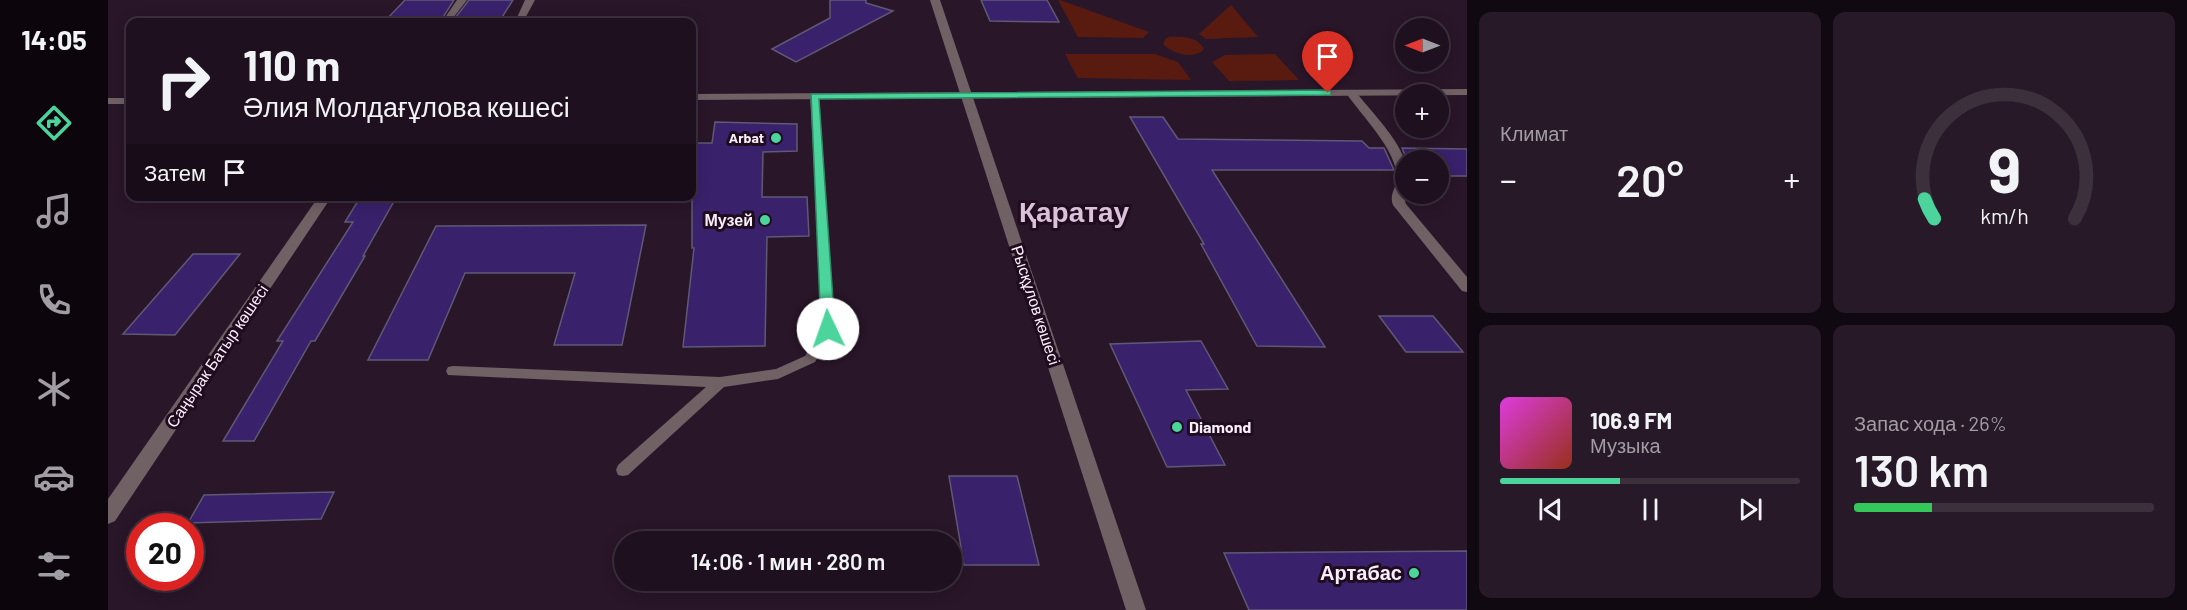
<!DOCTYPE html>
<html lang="ru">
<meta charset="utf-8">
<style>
body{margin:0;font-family:Barlow,sans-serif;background:#271928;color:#f1f3f6;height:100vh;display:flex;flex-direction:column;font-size:22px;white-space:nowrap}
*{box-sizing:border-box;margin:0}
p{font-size:20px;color:#a19da4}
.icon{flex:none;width:33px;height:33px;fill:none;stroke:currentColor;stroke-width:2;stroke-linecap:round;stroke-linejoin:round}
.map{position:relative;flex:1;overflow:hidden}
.panel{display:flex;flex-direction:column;gap:12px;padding:12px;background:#110911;width:720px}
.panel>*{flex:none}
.hud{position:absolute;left:18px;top:18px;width:570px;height:183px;border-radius:12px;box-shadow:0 3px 15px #0003,0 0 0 2px #3c303d;background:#1f101f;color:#f1f3f6;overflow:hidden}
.needle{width:39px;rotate:270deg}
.controls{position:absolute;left:1287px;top:18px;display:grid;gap:12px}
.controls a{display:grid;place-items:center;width:54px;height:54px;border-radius:50%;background:#1f101f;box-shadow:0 3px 15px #0003,0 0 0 2px #3c303d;font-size:30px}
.speed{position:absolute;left:18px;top:513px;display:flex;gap:12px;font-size:30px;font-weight:700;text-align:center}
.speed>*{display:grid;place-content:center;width:78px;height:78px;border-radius:50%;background:#1f101f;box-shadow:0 3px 15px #0003,0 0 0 2px #3c303d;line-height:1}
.speed .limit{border:9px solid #d22;background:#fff;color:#111}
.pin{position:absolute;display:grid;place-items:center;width:51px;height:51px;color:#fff;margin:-62px -26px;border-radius:50% 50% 50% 0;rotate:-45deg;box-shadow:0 0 6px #0007}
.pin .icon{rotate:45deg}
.me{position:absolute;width:66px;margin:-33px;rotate:357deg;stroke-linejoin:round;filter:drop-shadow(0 0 4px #0008)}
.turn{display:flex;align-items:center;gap:21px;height:126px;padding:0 18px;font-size:27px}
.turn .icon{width:78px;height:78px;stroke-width:2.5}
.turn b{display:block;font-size:42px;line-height:51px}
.then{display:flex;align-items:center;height:57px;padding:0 18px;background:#0003;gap:12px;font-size:22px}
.big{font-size:45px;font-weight:600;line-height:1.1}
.panel .card{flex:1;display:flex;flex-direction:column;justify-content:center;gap:9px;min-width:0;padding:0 21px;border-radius:12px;background:#271928}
.panel .dial{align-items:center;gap:0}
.dial svg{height:156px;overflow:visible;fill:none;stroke:#3c303d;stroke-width:7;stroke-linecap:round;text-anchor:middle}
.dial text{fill:#f1f3f6;stroke:none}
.song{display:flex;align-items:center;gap:18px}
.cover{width:72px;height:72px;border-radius:9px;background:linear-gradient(135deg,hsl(300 70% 55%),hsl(10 70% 35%))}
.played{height:6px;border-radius:3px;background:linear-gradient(90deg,#4bd49b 40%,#3c303d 40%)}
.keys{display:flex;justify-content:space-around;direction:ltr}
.heat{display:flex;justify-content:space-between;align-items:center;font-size:33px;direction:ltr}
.charge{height:9px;border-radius:4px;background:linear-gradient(90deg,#34c759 26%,#3c303d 0)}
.panel .tiles{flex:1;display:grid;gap:12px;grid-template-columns:repeat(2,1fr)}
.trip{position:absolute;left:506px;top:531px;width:348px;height:60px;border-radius:30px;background:#1f101f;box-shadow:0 3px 15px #0003,0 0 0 2px #3c303d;font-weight:600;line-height:60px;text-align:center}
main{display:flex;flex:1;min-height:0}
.menu{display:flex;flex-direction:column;width:108px;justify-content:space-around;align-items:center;background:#0c060c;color:#a19da4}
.menu .icon{width:42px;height:42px}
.menu .selected{color:#4bd49b}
.menu b{font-size:27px;color:#f1f3f6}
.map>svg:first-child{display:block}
.green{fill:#591b10}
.building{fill:#3a216c;stroke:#5f5975;stroke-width:1.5}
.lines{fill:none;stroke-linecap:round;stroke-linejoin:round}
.service{fill:#706165;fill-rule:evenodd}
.minor{fill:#706165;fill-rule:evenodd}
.tertiary{fill:#706165;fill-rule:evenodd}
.route{fill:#4bd49b;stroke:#318a65;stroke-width:1.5}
.poi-dot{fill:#4bd49b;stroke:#1f0d1f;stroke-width:2}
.labels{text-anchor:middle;stroke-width:6;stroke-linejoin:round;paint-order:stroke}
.far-poi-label{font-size:14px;font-weight:bold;fill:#fbeefb;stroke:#1f0d1f;text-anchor:end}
.poi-label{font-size:16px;font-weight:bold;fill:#fbeefb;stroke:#1f0d1f;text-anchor:end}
.street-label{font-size:16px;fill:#fbeefb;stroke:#1f0d1f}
.near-poi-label{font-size:20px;font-weight:bold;fill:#fbeefb;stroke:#1f0d1f;text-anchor:end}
.town-label{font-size:28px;font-weight:bold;fill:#dbc1da;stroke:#1f0d1f}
</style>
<main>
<nav class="menu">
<b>14:05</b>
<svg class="icon selected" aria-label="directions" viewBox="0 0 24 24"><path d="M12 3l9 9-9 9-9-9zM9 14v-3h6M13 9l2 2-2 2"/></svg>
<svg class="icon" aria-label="music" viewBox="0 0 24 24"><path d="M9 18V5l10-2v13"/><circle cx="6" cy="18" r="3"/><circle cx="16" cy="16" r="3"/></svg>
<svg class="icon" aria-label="phone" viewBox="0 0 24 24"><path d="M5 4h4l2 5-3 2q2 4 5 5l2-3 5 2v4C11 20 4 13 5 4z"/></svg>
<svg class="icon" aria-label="climate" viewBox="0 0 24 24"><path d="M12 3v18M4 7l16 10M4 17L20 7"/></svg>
<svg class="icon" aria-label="car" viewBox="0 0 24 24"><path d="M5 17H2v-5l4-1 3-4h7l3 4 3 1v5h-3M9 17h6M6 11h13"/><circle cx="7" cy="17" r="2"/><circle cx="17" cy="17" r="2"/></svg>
<svg class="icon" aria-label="filters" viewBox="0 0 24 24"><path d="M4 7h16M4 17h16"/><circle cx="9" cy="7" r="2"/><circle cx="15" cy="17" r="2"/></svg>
</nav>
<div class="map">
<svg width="1359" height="610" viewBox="0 0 1359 610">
<rect width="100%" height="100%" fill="#291629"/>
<g class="green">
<path d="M 950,0 L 952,0 L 1041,32 L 1035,38 L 970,37 Z"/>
<path d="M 1123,5 L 1150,37 L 1098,39 L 1091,34 Z"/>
<path d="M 1062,37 C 1075,36 1090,37 1096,49 C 1087,60 1064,54 1055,44 L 1058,38 Z"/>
<path d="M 957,54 L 1047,54 L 1070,62 L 1083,80 L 970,78 Z"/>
<path d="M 1167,54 L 1191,80 L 1121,81 L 1104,62 L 1117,55 Z"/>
</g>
<g class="building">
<path d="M 297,0 L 346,0 L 332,22 L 276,22 Z"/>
<path d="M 361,0 L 405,0 L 391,22 L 344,22 Z"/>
<path d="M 722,0 L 758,0 L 758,3 L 785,11 L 688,62 L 664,49 L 722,18 Z"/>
<path d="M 873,0 L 939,0 L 951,22 L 882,21 Z"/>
<path d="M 1022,117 L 1055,117 L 1070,139 L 1254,141 L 1261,148 L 1276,148 L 1286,170 L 1104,170 L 1217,347 L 1149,346 L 1093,244 L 1096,244 Z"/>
<path d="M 607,122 L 689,124 L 689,151 L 655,152 L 654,197 L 699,197 L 701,236 L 659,237 L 657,346 L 575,347 L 586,248 L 584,248 L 584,143 L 604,143 Z"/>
<path d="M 1294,148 L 1359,149 L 1359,176 L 1330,176 L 1330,160 L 1299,160 Z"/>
<path d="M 253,196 L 289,196 L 255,256 L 257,256 L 207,341 L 203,341 L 146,441 L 115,441 L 175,341 L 169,341 L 245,222 L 237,222 Z"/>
<path d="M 538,225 L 514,345 L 446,345 L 467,273 L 357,273 L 320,360 L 260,360 L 328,226 Z"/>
<path d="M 85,254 L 132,254 L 67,335 L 15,334 Z"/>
<path d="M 1271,316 L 1325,316 L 1355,352 L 1298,352 Z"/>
<path d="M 1093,341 L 1120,389 L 1078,390 L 1117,465 L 1059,467 L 1002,344 Z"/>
<path d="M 841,476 L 909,476 L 931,565 L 856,565 Z"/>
<path d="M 226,492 L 213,519 L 80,523 L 96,495 Z"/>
<path d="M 1359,551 L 1359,610 L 1141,610 L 1116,553 Z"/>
</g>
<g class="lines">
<path class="service" d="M 706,93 L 710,96 L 727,329 L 707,362 L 670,379 L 616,387 L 520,475 L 515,476 L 510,475 L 508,470 L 510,465 L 598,387 L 340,375 L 338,371 L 340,367 L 345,366 L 612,377 L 668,369 L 697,356 L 715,329 L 702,96 Z"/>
<g class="minor">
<path d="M 349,0 L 359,0 L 342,22 L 334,22 Z"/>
<path d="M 417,0 L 427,0 L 415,22 L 407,22 Z"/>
<path d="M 822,0 L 832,0 L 1038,610 L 1018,610 Z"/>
<path d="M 1243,90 L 1247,91 C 1261,109 1293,141 1297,163 C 1300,176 1293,192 1298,204 L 1359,277 L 1359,292 L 1354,291 L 1285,205 C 1281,194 1288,189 1289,178 C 1289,150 1253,115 1238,93 Z"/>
<path d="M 211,196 L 224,196 L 7,521 L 0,524 L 0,499 Z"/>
</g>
<g class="tertiary">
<path d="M 1359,89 L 1359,95 L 584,100 L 584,94 Z"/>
<rect x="0" y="98" width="22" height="6"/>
</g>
</g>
<path class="route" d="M 1220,90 L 1223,91 L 1223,95 L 711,99 L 727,329 L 720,335 L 713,329 L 703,94 Z"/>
<g class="poi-dot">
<circle cx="668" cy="138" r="6"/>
<circle cx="657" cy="220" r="6"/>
<circle cx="1069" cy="427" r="6"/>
<circle cx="1306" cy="573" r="6"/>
</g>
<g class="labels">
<g class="far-poi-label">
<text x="656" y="143">Arbat</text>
</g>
<g class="poi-label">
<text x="645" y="226">Музей</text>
<text x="1081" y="433" text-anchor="start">Diamond</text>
</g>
<g class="street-label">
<text transform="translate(928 305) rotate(72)" y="6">Рысқұлов көшесі</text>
<text transform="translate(109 356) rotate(-56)" y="6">Саңырак Батыр көшесі</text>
</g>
<g class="near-poi-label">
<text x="1294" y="580">Артабас</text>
</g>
<g class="town-label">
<text x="966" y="222">Қаратау</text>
</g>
</g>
</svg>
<div class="controls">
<a><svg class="needle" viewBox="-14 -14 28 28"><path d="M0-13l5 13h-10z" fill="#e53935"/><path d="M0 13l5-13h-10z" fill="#a19da4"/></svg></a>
<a>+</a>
<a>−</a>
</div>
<div class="speed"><div class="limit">20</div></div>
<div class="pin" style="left:1220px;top:93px;background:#d93025"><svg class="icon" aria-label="arrive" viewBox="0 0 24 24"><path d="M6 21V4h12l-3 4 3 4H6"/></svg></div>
<svg class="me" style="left:720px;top:329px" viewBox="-20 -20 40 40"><circle r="19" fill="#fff"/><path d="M0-13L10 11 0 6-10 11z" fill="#4bd49b"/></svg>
<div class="trip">14:06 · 1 мин · 280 m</div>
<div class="hud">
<div class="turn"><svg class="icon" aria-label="right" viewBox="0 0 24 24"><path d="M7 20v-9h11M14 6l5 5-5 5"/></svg><div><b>110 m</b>Әлия Молдағұлова көшесі</div></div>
<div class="then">Затем<svg class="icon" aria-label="arrive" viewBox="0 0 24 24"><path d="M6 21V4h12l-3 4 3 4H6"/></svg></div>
</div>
</div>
<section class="panel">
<div class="tiles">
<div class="card"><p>Климат</p>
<div class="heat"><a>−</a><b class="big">20°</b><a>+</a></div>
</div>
<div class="card dial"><svg viewBox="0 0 100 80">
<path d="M14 69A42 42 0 1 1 86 69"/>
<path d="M14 69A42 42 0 0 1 9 59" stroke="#4bd49b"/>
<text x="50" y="56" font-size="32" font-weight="700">9</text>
<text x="50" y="72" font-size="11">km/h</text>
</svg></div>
<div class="card">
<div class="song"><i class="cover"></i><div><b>106.9 FM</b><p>Музыка</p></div></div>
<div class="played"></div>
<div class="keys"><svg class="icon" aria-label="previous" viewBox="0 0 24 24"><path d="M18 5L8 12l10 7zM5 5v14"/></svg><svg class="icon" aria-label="pause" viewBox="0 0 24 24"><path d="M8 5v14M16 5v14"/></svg><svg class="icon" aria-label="next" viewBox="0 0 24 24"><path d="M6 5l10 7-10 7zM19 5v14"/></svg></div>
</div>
<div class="card"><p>Запас хода · 26%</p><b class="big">130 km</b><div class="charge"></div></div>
</div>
</section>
</main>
